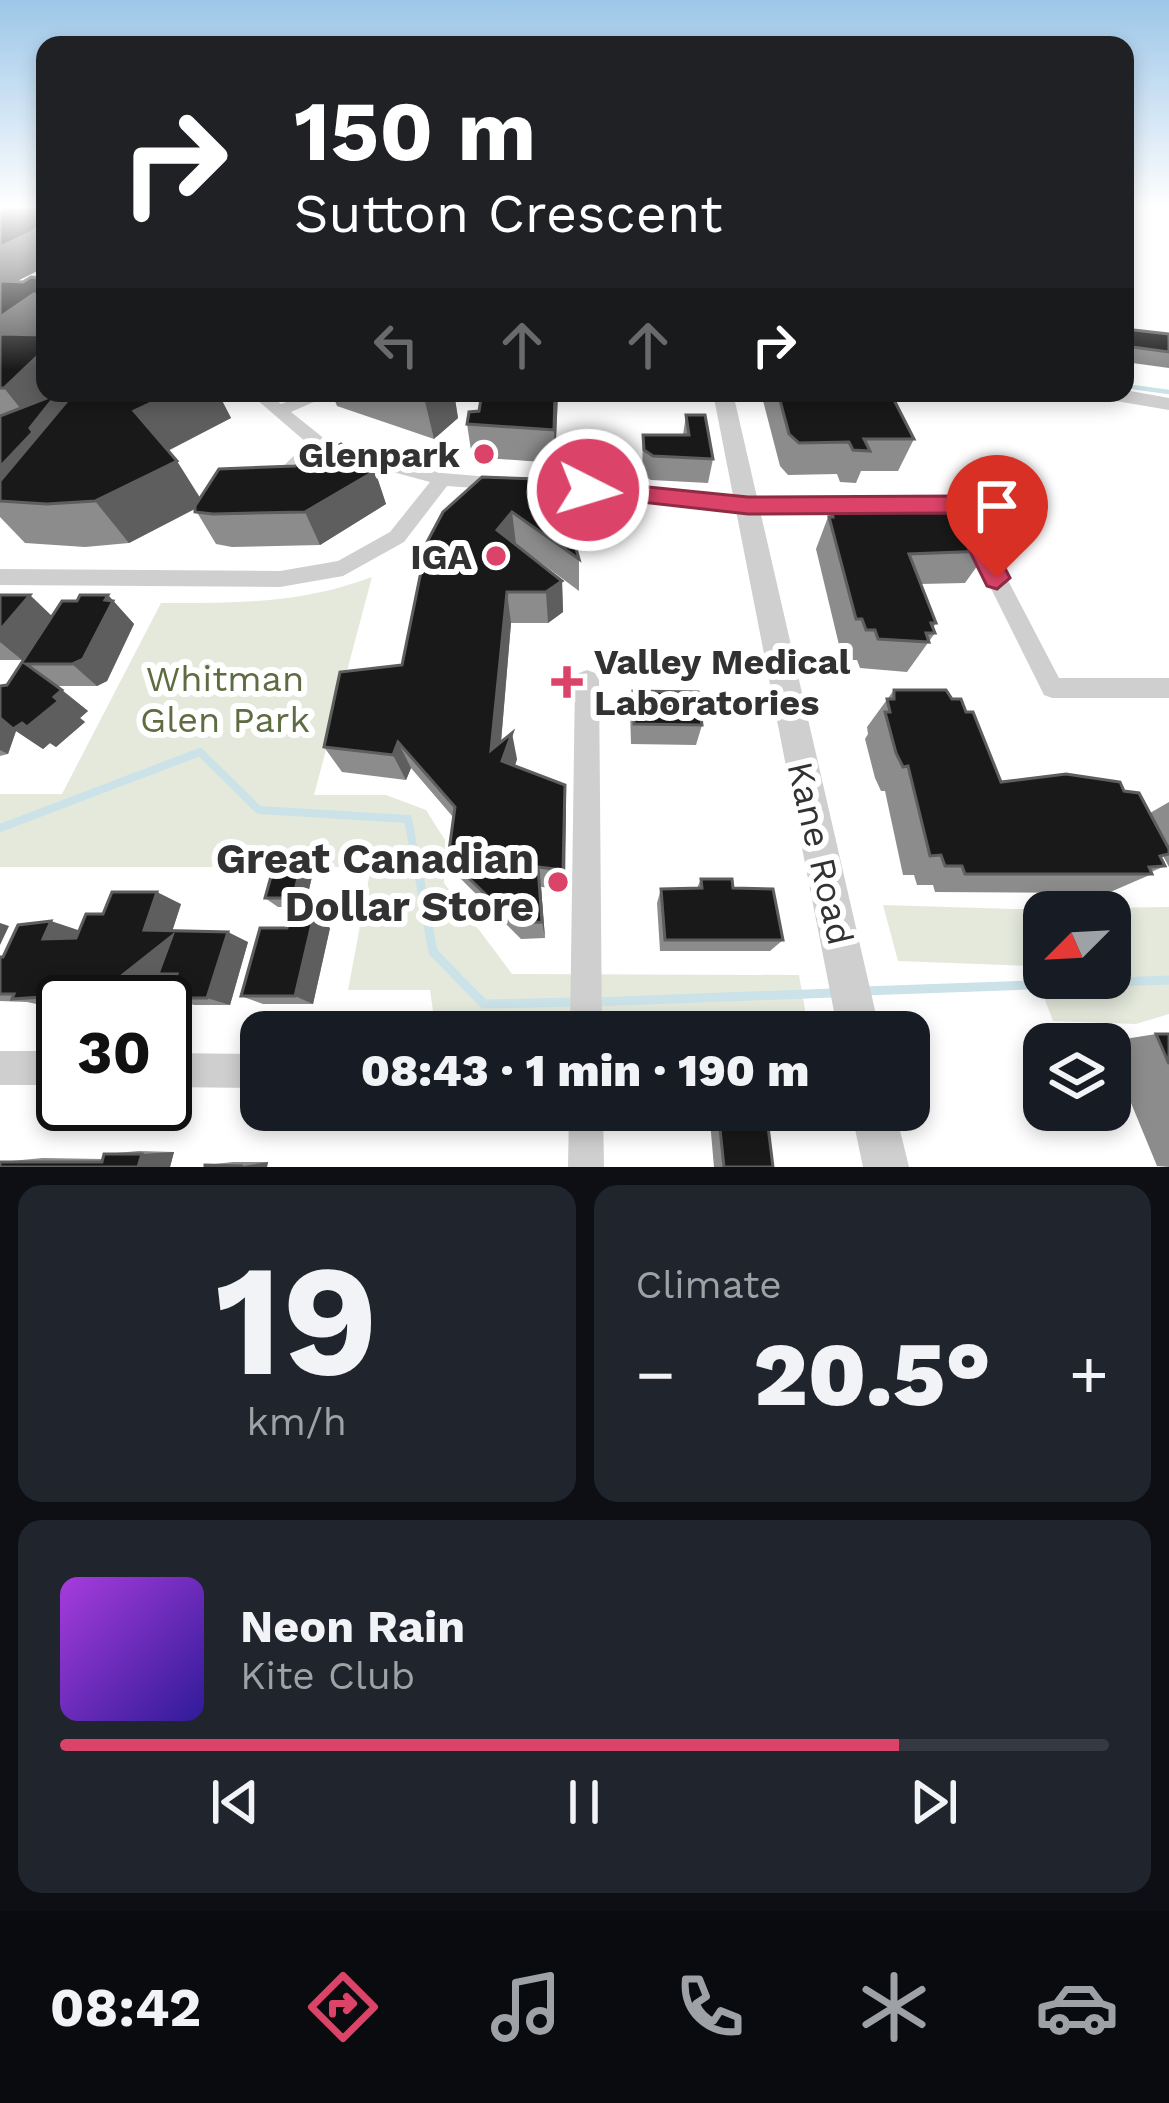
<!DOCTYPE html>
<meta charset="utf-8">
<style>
body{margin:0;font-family:"Work Sans",sans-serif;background:#20242c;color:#f1f3f6;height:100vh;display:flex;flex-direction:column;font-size:45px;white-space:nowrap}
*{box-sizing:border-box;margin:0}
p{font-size:39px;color:#9ea1a6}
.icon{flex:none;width:66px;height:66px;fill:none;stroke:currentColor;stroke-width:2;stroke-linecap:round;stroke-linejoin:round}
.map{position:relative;height:1167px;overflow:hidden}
.drawer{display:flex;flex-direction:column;gap:18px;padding:18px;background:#0d0f14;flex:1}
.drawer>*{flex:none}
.banner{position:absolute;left:36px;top:36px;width:1098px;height:366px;border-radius:24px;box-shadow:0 6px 18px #0003;background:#202124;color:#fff;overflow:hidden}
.needle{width:78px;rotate:246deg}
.fabs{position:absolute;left:1023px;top:891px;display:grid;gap:24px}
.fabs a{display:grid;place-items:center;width:108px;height:108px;border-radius:24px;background:#171b24;box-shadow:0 6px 18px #0003;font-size:60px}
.speed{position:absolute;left:36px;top:975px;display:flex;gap:24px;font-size:60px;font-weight:700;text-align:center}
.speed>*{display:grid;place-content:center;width:156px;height:156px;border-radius:50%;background:#171b24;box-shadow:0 6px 18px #0003;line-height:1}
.speed .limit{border:6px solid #111;border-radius:18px;background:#fff;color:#111}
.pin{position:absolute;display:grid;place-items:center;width:102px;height:102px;color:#fff;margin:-123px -51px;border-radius:50% 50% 50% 0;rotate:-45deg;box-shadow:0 0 12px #0007}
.pin .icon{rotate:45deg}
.me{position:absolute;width:132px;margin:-66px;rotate:95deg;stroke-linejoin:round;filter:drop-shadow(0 0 9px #0008)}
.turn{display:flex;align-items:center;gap:42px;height:252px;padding:0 60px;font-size:54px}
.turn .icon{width:156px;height:156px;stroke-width:2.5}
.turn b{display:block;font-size:84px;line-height:102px}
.lanes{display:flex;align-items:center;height:114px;padding:0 60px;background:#0003;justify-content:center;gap:60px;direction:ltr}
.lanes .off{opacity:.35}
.big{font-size:90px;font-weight:800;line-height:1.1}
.drawer .widget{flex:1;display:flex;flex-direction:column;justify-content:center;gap:18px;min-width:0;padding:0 42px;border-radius:24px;background:#20242c}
.drawer .dial{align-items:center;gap:0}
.dial b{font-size:156px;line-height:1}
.song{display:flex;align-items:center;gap:36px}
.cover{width:144px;height:144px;border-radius:18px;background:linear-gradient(135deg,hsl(280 70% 55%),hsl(250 70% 35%))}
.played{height:12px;border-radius:6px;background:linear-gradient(90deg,#db4369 80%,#363941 80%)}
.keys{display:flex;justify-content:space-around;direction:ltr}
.heat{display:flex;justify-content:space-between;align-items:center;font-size:66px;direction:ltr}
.drawer .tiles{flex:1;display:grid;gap:18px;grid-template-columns:1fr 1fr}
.widget:last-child{grid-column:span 2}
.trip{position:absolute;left:240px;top:1011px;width:690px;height:120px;border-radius:24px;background:#171b24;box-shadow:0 6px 18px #0003;font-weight:800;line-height:120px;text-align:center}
.menu{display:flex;height:192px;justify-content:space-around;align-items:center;background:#090b0e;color:#9ea1a6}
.menu .icon{width:84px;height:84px}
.menu .selected{color:#db4369}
.menu b{font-size:54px;color:#f1f3f6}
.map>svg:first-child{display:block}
.green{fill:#e4e9dc;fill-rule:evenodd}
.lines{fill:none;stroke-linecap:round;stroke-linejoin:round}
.stream-far2{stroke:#cae2e8;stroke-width:4.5}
.stream-far1{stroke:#cae2e8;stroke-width:8}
.stream{stroke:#cae2e8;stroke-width:9}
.minor{fill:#cfcfcf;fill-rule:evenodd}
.tertiary{fill:#cfcfcf;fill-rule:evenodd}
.wall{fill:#8c8c8c}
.shaded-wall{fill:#5e5e5e}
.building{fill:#191919;stroke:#5e5e5e;stroke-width:3}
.route{fill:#db4369;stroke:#8e2c44;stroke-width:3}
.poi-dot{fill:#db4369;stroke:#fff;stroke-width:4.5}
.labels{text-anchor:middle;stroke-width:12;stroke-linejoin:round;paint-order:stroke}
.poi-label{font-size:36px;font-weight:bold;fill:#323232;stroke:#fff;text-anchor:end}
.park-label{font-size:36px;fill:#5d6c41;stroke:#fff}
.street-label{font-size:36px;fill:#323232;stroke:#fff}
.near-poi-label{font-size:42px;font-weight:bold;fill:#323232;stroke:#fff;text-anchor:end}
</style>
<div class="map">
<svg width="1169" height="1167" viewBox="0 0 1169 1167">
<rect width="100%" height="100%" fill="#fff"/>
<g class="green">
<path d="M 372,577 L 314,795 L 386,795 L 426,810 L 445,840 L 444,883 L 512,974 L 799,975 L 809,1032 L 436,1032 L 430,990 L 348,990 L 371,867 L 0,867 L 0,794 L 62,794 L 161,603 C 235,603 301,604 372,577 Z"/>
<path d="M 883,905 L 1014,909 L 1169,907 L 1169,1014 L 1136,1024 L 1053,1021 L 1032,966 L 898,961 ZM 1044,912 L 1110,912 L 1110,978 L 1044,978 Z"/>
</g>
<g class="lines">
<path class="stream-far2" d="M 1125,386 L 1169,392"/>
<path class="stream-far1" d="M 0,828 L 200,752 L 259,810 L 408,819 L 419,878"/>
<g class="stream">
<path d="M 419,875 L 433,952 L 484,1004 L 575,1002"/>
<path d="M 864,991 L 1169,980"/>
<path d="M 594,1002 L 833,993"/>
</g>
<g class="minor">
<path d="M 249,393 L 267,393 L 281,404 L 311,393 L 334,393 L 291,412 L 331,444 L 442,473 L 502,478 L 511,484 L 502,490 L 447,486 L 404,542 L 343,576 L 280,587 L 0,585 L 0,569 L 280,571 L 338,561 L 390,532 L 430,482 L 318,452 L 283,488 L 269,488 L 267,484 L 269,480 L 307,443 Z"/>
<path d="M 539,480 L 748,498 L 861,498 L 870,505 L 861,512 L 748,512 L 532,490 L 530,486 Z"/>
<path d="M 928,498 L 966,500 L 1059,678 L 1169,678 L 1169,698 L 1052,698 L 1044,695 L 953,512 L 921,510 L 919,505 Z"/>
<path d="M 587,670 L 595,673 L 599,680 L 602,1032 L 570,1032 L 575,680 L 579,673 Z"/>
<rect x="0" y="1051" width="63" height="34"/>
<path d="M 165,1053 L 261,1054 L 261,1088 L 165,1087 Z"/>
<path d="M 569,1110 L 603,1110 L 604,1167 L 568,1167 Z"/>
</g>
<g class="tertiary">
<path d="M 1125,390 L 1169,398 L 1169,410 L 1104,399 L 1094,393 Z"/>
<path d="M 713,393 L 733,393 L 880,1032 L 838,1032 Z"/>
<path d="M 851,1110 L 895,1110 L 909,1167 L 863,1167 Z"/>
</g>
</g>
<g class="wall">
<path d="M 0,207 L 16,282 L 45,279 L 45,393 L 218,393 L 231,418 L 168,451 L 200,498 L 375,471 L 386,504 L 320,545 L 232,547 L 216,544 L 195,509 L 129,543 L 85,547 L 25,543 L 0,517 Z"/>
<path d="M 1125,329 L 1169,334 L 1169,368 L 1125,362 Z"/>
<path d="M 332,393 L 454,393 L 458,418 L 434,439 L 337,406 Z"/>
<path d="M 558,393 L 555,463 L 472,457 L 467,424 L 479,411 Z"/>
<path d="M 761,393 L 825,393 L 826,395 L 914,439 L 898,471 L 861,471 L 856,483 L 840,482 L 837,474 L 788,475 L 780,466 Z"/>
<path d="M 952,393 L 981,393 L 977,401 Z"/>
<path d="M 686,415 L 713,459 L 708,483 L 651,480 L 642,475 L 643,435 L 683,435 Z"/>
<path d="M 482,477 L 568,519 L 579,559 L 579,591 L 516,544 L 562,581 L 563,612 L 548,623 L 511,623 L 501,743 L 517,759 L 515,766 L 565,785 L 565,889 L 541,887 L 545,938 L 521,939 L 459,877 L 448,858 L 453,817 L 411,768 L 406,780 L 342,772 L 324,747 L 402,665 Z"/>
<path d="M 837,503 L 993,544 L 965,583 L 921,584 L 936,623 L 933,628 L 935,633 L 907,672 L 860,668 L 857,660 L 848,660 L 845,650 L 840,649 L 816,549 L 831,509 L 834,509 Z"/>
<path d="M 0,595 L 52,616 L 77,601 L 108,595 L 134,624 L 107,681 L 97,686 L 56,686 L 88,711 L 80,718 L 85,722 L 56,747 L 50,743 L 43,749 L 16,731 L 8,754 L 0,756 L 0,686 L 7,685 L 32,646 L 22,660 L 0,660 Z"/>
<path d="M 894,690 L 952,699 L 966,712 L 1001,782 L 1124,791 L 1150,813 L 1169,802 L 1169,867 L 1163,856 L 1161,858 L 1165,866 L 1151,872 L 1152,874 L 1108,893 L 935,892 L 933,885 L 917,885 L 914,875 L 903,875 L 885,791 L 881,791 L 875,778 L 865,739 L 868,734 L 867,727 Z"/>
<path d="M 633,691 L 702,725 L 696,745 L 631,744 L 630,712 Z"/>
<path d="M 302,862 L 313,872 L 305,907 L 278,907 L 265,898 Z"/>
<path d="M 701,879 L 733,888 L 783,940 L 770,951 L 660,951 L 657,903 L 661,889 L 697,888 Z"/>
<path d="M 181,904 L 172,931 L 248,942 L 230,1005 L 194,1005 L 169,998 L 175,980 L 160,975 L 146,986 L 122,986 L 117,1001 L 63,1002 L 63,1005 L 46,1006 L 27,1002 L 0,1001 L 0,957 L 79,931 L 103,914 Z"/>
<path d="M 287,928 L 330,928 L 313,1004 L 263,1004 L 241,996 Z"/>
<path d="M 1156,1034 L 1169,1034 L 1169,1167 L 1157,1166 L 1110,1052 L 1110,1044 L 1107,1044 L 1106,1042 Z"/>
<path d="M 709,1110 L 766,1110 L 773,1167 L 714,1167 Z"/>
<path d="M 139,1151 L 174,1152 L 170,1167 L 0,1167 L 0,1162 L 43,1158 L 103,1159 L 104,1154 Z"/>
<path d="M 233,1162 L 268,1162 L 267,1167 L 205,1165 Z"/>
</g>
<g class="shaded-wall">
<path d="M 45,221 L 45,267 L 0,290 L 0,247 Z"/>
<path d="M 34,294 L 45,311 L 45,348 L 0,365 L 0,317 Z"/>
<path d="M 45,349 L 45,393 L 66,393 L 69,398 L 0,487 L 0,467 L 33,424 L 4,388 Z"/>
<path d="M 172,393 L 218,393 L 231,418 L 161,454 L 134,411 Z"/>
<path d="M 423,393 L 454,393 L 458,418 L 434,439 Z"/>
<path d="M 555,393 L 558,393 L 555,463 L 554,430 Z"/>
<path d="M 177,461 L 204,504 L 129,543 L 95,501 Z"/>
<path d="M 375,471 L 386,504 L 320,545 L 305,512 Z"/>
<path d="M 512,512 L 516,544 L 497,530 Z"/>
<path d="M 562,581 L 563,612 L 548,623 L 546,592 Z"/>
<path d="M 507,592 L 511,623 L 498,776 L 491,750 Z"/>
<path d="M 30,595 L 54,618 L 22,660 L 0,642 L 0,630 Z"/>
<path d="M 108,595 L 134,624 L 107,681 L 97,686 L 72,664 Z"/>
<path d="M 62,690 L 88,711 L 80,718 L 85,722 L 56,747 L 50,743 L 43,749 L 16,731 L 8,754 L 0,750 L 0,717 L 54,697 Z"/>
<path d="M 512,733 L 517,759 L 508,786 L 502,761 Z"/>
<path d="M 398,742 L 411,768 L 406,780 L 393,755 Z"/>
<path d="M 565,785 L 566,809 L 565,889 L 563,870 Z"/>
<path d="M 302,862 L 313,872 L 305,907 L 293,898 Z"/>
<path d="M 538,867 L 541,887 L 545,938 L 542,922 Z"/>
<path d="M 157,892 L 181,904 L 170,938 L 195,947 L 146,986 L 119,978 L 144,930 Z"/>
<path d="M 314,915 L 330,928 L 313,1004 L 295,996 Z"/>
<path d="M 51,921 L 81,931 L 73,949 L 43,939 Z"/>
<path d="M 0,923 L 9,926 L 0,945 Z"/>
<path d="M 228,932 L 248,942 L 230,1005 L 207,998 Z"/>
<path d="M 94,978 L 122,986 L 117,1001 L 87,994 Z"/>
<path d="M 174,1152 L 170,1167 L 138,1167 L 142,1154 Z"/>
<path d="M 268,1162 L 267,1167 L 243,1167 L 243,1166 Z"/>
</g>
<g class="building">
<path d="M 0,207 L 45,207 L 45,221 L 32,232 L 0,247 Z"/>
<path d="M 31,277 L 45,279 L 45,297 L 34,294 L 0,317 L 0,281 L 23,282 Z"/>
<path d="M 1125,329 L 1169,334 L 1169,352 L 1125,346 Z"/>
<path d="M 0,334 L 45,335 L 45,349 L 4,388 L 0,388 Z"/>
<path d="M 71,393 L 172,393 L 134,411 L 177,461 L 95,501 L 47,504 L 0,501 L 0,481 L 72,395 Z"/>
<path d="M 482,393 L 555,393 L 554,430 L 467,424 L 469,412 L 479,411 Z"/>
<path d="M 778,393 L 825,393 L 826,395 L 893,398 L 914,439 L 864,439 L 870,451 L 853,450 L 849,442 L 799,443 L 789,434 Z"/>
<path d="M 57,394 L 30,428 L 33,432 L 0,467 L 0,416 Z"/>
<path d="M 686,415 L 705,415 L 713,459 L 653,456 L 644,450 L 643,435 L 689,435 Z"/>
<path d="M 341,444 L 375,471 L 305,512 L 213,514 L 195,512 L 195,506 L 219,469 L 295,466 Z"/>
<path d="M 482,477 L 567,480 L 566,512 L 579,559 L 512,512 L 497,530 L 562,581 L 546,592 L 507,592 L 491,750 L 512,733 L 502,761 L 565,785 L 563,870 L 538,867 L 542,922 L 515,923 L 448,858 L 455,807 L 398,742 L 393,755 L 324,747 L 340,672 L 402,665 L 427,542 L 443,512 Z"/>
<path d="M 837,503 L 952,504 L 977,513 L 993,544 L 984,544 L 987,551 L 909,554 L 936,623 L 931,623 L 935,633 L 926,633 L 929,642 L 878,639 L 875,630 L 866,630 L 862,619 L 856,619 L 829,517 L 833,517 L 831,509 L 839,509 Z"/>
<path d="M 0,595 L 30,595 L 0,630 Z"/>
<path d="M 80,595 L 108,595 L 105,600 L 113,601 L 83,659 L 72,664 L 26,664 L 62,690 L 54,697 L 59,701 L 27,727 L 22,723 L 13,729 L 0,718 L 0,686 L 7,685 L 62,601 L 77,601 Z"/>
<path d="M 894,690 L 946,690 L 952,699 L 961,699 L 966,712 L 973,712 L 1001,782 L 1066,774 L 1120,782 L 1124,791 L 1139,793 L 1169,849 L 1169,854 L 1160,856 L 1165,866 L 1149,867 L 1152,874 L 965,874 L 962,866 L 945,866 L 941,855 L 930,856 L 908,766 L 903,767 L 896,753 L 885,712 L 890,712 L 887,699 L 894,699 Z"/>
<path d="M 633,691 L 698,692 L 702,725 L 634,724 Z"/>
<path d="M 275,862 L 302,862 L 293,898 L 265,898 Z"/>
<path d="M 701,879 L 732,879 L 733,888 L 773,889 L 783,940 L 665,940 L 661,889 L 702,888 Z"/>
<path d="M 112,892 L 157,892 L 144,930 L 228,932 L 207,998 L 169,998 L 177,974 L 158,974 L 172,936 L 119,978 L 94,978 L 87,994 L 12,999 L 14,994 L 0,994 L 0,957 L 3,957 L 18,925 L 51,921 L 43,939 L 76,938 L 86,914 L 103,914 Z"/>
<path d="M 291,915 L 314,915 L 295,996 L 241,996 L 260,928 L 287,928 Z"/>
<path d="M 1156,1034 L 1169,1034 L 1169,1064 Z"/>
<path d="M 718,1110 L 766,1110 L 773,1167 L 724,1167 Z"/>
<path d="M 104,1154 L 142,1154 L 138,1167 L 0,1167 L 0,1162 L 102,1162 Z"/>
<path d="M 205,1165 L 243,1166 L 205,1167 Z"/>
</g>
<linearGradient id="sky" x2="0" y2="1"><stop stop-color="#9cc6e8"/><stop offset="0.56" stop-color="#fff"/><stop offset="1" stop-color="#fff" stop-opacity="0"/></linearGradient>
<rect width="1169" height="370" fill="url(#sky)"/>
<path class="route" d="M 588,481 L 748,497 L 959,496 L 968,498 L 1010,578 L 997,589 L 987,586 L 951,513 L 748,514 L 579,495 L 579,484 Z"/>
<g class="poi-dot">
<circle cx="484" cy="454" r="12"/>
<circle cx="496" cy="556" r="12"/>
<path d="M561 664h12v12h12v12h-12v12h-12v-12h-12v-12h12z"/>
<circle cx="558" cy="882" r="12"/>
</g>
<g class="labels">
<g class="poi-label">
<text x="460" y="467">Glenpark</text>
<text x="472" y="569">IGA</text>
<text x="594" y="674" text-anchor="start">Valley Medical<tspan x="594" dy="41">Laboratories</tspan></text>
</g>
<g class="park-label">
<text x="225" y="691">Whitman<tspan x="225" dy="41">Glen Park</tspan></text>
</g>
<g class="street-label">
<text transform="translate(821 853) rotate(77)" y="13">Kane Road</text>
</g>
<g class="near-poi-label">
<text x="534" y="873">Great Canadian<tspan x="534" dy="48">Dollar Store</tspan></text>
</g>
</g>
</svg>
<div class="fabs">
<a><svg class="needle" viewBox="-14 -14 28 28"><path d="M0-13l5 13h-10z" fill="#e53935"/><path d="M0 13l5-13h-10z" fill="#9ea1a6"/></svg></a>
<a><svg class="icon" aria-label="layers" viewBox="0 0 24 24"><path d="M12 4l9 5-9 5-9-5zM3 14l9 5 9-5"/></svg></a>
</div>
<div class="speed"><div class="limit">30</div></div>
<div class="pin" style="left:997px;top:578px;background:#d93025"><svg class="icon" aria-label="arrive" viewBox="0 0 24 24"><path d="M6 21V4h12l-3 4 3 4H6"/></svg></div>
<svg class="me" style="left:588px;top:490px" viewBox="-20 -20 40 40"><circle r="17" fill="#db4369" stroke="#fff" stroke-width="3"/><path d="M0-11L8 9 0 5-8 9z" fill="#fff"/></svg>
<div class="trip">08:43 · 1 min · 190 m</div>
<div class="banner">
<div class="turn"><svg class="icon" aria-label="right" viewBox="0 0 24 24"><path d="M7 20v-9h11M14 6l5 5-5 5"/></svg><div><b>150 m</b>Sutton Crescent</div></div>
<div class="lanes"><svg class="icon off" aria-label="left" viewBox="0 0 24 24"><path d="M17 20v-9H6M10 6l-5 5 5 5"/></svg><svg class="icon off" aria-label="ahead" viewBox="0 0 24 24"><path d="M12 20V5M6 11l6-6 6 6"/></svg><svg class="icon off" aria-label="ahead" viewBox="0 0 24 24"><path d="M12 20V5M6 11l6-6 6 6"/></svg><svg class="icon" aria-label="right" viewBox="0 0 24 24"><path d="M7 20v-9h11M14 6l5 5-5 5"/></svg></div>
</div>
</div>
<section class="drawer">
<div class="tiles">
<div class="widget dial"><b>19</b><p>km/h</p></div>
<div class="widget"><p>Climate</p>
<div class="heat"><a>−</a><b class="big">20.5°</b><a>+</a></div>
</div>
<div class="widget">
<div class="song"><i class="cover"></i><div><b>Neon Rain</b><p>Kite Club</p></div></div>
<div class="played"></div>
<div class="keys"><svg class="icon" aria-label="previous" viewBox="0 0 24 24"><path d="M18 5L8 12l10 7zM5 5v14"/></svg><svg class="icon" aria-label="pause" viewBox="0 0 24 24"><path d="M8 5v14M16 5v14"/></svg><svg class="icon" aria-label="next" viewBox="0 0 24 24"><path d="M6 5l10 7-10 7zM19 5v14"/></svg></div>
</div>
</div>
</section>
<nav class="menu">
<b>08:42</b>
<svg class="icon selected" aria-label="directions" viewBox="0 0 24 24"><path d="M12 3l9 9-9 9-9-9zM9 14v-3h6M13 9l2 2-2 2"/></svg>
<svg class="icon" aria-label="music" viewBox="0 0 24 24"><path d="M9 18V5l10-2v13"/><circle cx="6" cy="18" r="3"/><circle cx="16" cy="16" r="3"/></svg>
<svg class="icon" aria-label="phone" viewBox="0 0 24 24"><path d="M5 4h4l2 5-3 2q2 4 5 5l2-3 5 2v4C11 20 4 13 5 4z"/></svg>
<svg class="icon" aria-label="climate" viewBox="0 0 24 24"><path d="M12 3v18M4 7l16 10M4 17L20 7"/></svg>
<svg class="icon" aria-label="car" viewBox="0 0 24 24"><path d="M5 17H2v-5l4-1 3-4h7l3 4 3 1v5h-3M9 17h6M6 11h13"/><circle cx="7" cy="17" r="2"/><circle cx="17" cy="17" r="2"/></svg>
</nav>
